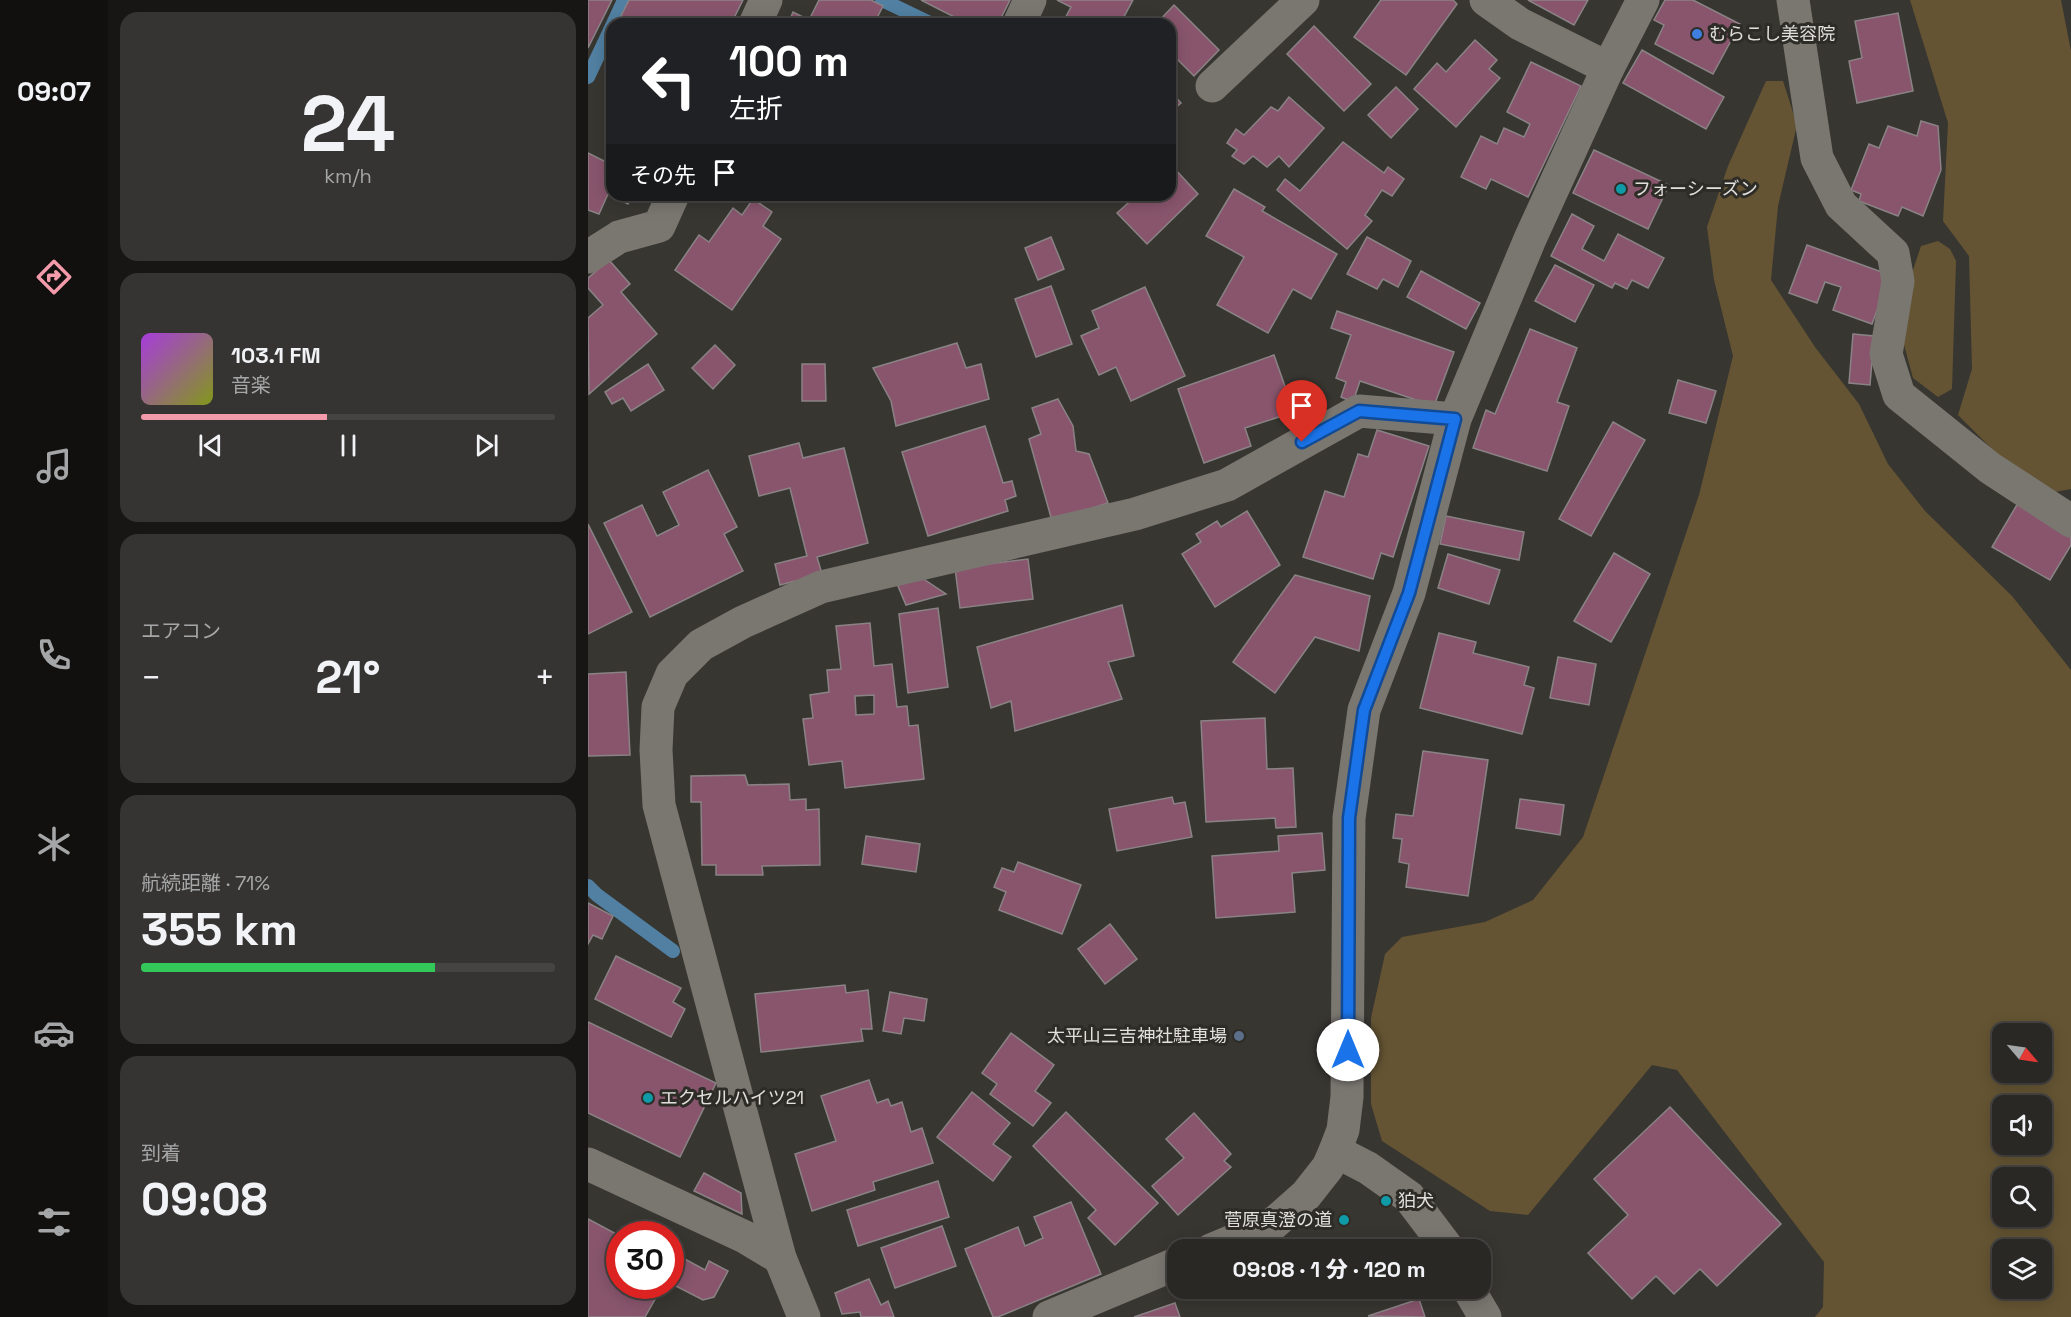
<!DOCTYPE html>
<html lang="ja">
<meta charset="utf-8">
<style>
body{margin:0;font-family:"Space Grotesk","Noto Sans JP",sans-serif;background:#363432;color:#f1f3f6;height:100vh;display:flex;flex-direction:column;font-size:22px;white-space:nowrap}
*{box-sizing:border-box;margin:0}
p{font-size:20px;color:#a5a6a7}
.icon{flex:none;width:33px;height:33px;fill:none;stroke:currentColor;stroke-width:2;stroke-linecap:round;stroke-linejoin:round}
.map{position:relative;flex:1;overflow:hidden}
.details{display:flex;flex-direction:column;gap:12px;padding:12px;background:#171614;width:480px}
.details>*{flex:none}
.top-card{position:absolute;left:18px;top:18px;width:570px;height:183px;border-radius:18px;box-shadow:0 3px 15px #0003,0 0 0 2px #464442;background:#202124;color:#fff;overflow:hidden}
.needle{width:39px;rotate:119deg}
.controls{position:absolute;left:1404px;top:1023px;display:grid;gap:12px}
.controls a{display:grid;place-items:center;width:60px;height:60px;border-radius:12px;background:#2a2825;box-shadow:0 3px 15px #0003,0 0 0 2px #464442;font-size:30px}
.speed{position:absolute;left:18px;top:1221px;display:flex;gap:12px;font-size:30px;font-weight:700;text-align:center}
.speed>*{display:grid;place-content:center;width:78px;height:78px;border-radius:50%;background:#2a2825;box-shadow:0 3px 15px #0003,0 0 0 2px #464442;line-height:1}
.speed .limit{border:9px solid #d22;background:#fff;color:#111}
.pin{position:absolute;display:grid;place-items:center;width:51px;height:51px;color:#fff;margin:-62px -26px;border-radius:50% 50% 50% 0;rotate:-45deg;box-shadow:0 0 6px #0007}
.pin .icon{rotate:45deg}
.me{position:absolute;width:66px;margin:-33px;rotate:0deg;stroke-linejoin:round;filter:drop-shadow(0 0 4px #0008)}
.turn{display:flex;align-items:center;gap:21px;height:126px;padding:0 24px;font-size:27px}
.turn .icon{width:78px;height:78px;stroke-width:2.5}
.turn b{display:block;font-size:42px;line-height:51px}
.then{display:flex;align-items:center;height:57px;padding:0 24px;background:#0003;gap:12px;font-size:22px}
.big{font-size:45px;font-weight:800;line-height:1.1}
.details .widget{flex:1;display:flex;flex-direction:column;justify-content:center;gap:9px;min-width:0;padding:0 21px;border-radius:18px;background:#363432}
.details .dial{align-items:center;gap:0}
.dial b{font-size:78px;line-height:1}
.song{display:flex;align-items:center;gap:18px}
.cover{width:72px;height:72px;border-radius:9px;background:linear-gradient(135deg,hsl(280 70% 55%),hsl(70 70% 35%))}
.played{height:6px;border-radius:3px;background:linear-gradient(90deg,#f39aab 45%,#464442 45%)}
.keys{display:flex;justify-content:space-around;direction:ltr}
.heat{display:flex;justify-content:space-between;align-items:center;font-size:33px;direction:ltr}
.charge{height:9px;border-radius:4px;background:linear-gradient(90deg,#34c759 71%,#464442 0)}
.trip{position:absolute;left:579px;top:1239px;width:324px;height:60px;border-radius:18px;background:#2a2825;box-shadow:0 3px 15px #0003,0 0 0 2px #464442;font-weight:800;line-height:60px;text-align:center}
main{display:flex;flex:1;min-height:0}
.tabs{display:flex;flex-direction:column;width:108px;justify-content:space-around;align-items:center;background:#11100f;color:#a5a6a7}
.tabs .icon{width:42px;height:42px}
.tabs .active{color:#f39aab}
.tabs b{font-size:27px;color:#f1f3f6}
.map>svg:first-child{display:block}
.green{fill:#645433;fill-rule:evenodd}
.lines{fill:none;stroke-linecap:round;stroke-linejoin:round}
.stream{stroke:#5180a2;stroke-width:14}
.building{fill:#88556d;stroke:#8a8385;stroke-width:1.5;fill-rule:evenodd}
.street{stroke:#7a7771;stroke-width:33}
.route-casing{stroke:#114b97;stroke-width:15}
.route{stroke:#1a73e8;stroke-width:10}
.shop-dot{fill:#3f7fe0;stroke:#2e2c27;stroke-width:2}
.culture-dot{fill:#0f9aa8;stroke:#2e2c27;stroke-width:2}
.service-dot{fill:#5c6f8a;stroke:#2e2c27;stroke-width:2}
.labels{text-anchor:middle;stroke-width:6;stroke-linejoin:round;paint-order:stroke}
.poi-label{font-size:18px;fill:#e2e0dd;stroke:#2e2c27;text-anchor:start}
</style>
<main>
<nav class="tabs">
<b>09:07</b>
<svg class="icon active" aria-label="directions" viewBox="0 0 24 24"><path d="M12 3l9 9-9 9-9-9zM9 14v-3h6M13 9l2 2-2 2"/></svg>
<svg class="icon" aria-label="music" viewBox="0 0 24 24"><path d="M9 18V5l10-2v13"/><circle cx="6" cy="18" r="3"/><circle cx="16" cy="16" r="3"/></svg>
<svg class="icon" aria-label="phone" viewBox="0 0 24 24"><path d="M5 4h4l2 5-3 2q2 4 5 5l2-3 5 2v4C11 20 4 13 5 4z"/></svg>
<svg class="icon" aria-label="climate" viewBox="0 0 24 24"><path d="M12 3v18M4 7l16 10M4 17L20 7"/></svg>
<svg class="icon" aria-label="car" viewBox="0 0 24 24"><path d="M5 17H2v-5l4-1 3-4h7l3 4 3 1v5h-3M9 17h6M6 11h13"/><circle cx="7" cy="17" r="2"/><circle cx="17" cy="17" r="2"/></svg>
<svg class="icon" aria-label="filters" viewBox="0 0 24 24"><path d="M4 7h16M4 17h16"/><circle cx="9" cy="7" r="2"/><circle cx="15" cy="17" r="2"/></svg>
</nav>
<section class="details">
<div class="widget dial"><b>24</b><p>km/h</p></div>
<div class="widget">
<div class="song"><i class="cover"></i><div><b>103.1 FM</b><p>音楽</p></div></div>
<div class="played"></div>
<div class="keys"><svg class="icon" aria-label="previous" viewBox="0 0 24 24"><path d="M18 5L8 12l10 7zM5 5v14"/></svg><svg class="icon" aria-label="pause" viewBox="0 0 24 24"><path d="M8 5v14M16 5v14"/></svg><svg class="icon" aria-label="next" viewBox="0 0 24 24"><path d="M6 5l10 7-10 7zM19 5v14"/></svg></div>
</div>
<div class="widget"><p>エアコン</p>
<div class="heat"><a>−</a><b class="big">21°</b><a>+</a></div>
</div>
<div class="widget"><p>航続距離 · 71%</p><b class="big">355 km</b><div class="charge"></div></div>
<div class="widget"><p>到着</p><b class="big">09:08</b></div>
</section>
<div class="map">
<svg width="1483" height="1317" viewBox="0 0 1483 1317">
<rect width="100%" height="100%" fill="#383631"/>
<g class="green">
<path d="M 1322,0 L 1473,0 L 1483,51 L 1483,489 L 1467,492 L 1418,463 L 1370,415 L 1384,369 L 1381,256 L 1355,221 L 1360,123 Z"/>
<path d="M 1178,81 L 1195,81 L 1209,125 L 1190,206 L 1183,280 L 1227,347 L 1271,404 L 1300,464 L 1337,511 L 1424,596 L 1483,670 L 1483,1317 L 1227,1317 L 1235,1307 L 1236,1262 L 1089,1070 L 1064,1065 L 940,1215 L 902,1211 L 794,1141 L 783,1104 L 783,1018 L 797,954 L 814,937 L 897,922 L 945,900 L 995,837 L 1111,495 L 1145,356 L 1126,280 L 1119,227 L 1140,166 ZM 1414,1034 L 1454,1034 L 1454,1072 L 1414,1072 ZM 1414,1106 L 1454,1106 L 1454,1144 L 1414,1144 ZM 1414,1178 L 1454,1178 L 1454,1216 L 1414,1216 ZM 1414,1250 L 1454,1250 L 1454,1288 L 1414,1288 Z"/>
<path d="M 1350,241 L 1362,249 L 1368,261 L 1364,389 L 1350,397 L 1325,378 L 1315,341 L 1322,279 L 1333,246 Z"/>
</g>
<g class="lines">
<g class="stream">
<path d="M 294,0 L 344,24"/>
<path d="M 25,24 L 36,0"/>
<path d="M 0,77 L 24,26"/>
<path d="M 0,886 L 9,895 L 85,951"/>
</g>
</g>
<g class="building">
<path d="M 0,0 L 24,0 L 0,48 Z"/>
<path d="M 41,0 L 155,0 L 143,24 L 48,24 L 33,16 Z"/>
<path d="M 231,0 L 283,0 L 295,6 L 286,24 L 200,24 L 205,12 L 221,20 Z"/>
<path d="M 333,0 L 422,0 L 410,24 L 380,24 Z"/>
<path d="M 469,0 L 545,0 L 532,24 L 474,24 L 483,7 Z"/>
<path d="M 793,0 L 865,0 L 869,4 L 818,75 L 766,37 Z"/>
<path d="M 940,0 L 1000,0 L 986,25 Z"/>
<path d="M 1077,0 L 1105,0 L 1152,24 L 1125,74 L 1067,44 L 1076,25 L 1066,20 Z"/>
<path d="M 586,5 L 631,50 L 606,76 L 586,56 L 582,60 L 582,24 L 568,24 Z"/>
<path d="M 1310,13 L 1325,91 L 1269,103 L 1261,61 L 1274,58 L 1267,21 Z"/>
<path d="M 726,26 L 783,84 L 756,111 L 699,54 Z"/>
<path d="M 887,40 L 909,60 L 901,69 L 912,78 L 868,127 L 826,89 L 849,63 L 858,72 Z"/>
<path d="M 1054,50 L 1136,97 L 1118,129 L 1035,83 Z"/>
<path d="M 943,62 L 993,86 L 940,197 L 903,179 L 898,189 L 873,177 L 893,136 L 909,144 L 916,128 L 936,137 L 942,124 L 919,112 Z"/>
<path d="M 808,87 L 830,109 L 803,138 L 780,115 Z"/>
<path d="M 582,91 L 593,103 L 582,113 Z"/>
<path d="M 701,97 L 736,128 L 701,167 L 691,156 L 679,167 L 665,156 L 656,164 L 644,156 L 649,150 L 639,143 L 648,129 L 656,135 L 683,107 L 690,111 Z"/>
<path d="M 1333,121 L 1350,126 L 1353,170 L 1335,216 L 1314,207 L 1310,216 L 1271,201 L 1273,194 L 1263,190 L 1281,144 L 1291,148 L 1300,126 L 1329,136 Z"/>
<path d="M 755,142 L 796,173 L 800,167 L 816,179 L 804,196 L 794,190 L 777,215 L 784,221 L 759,249 L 689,190 L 697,179 L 712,191 Z"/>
<path d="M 1006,150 L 1081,185 L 1060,229 L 985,193 Z"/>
<path d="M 0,153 L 24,165 L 24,195 L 44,195 L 40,204 L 20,194 L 11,214 L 0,210 Z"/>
<path d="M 586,168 L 610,194 L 559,244 L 529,213 L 549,195 L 582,195 L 582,172 Z"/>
<path d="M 646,189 L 677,207 L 674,211 L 749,254 L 723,299 L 705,289 L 680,333 L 629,305 L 656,257 L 618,236 Z"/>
<path d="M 165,199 L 184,212 L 175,226 L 193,239 L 144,310 L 87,270 L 111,235 L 121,242 L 145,208 L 154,215 Z"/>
<path d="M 984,214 L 1006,226 L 994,249 L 1016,261 L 1030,234 L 1076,258 L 1060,288 L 1044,280 L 1039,289 L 1027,283 L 1024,288 L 963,256 Z"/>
<path d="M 463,237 L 476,269 L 450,280 L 437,248 Z"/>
<path d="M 779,237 L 823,261 L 810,287 L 795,279 L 789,289 L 759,274 Z"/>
<path d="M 1219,245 L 1302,275 L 1284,324 L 1245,310 L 1253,287 L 1237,282 L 1229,303 L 1201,293 Z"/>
<path d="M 21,260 L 42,284 L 33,292 L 69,334 L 1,394 L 0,318 L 15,305 L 0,288 L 0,278 Z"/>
<path d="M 967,265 L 1006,285 L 987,322 L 947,301 Z"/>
<path d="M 833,271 L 892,303 L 878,329 L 819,297 Z"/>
<path d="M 463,286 L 484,344 L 448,357 L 427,299 Z"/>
<path d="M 557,287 L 597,376 L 543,401 L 528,367 L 511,375 L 493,336 L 511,328 L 504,311 Z"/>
<path d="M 749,311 L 866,352 L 846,406 L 772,381 L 765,402 L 753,397 L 758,382 L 748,378 L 763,335 L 743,328 Z"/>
<path d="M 942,329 L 989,348 L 969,402 L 981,406 L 959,471 L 885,448 L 898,410 L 907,414 Z"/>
<path d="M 1265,334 L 1286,336 L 1282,385 L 1261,383 Z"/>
<path d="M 369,343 L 378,368 L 393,364 L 401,399 L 308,426 L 303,401 L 285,368 Z"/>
<path d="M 127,345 L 147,365 L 125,389 L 104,368 Z"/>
<path d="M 686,355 L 706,412 L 657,428 L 663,446 L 616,463 L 590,389 Z"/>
<path d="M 60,364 L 76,390 L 43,411 L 35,398 L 24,404 L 17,392 Z"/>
<path d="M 214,364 L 237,364 L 238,401 L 214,401 Z"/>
<path d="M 1090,380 L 1128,391 L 1118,423 L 1081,413 Z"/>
<path d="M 470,399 L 485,426 L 488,451 L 501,454 L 520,503 L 464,521 L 441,439 L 453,434 L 444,408 Z"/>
<path d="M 1025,422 L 1057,440 L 1003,536 L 971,519 Z"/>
<path d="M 397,426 L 415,483 L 424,481 L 428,496 L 417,500 L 420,511 L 340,536 L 314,452 Z"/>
<path d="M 789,430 L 841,446 L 805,557 L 793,553 L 785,579 L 715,557 L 737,491 L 756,497 L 770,454 L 780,457 Z"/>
<path d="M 211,443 L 215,458 L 256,448 L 280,543 L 229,557 L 234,574 L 192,585 L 187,564 L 219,556 L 202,488 L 171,496 L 161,456 Z"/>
<path d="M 120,470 L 149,527 L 136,534 L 155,571 L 62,617 L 16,523 L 54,505 L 69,536 L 91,525 L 75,492 Z"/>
<path d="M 1430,503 L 1483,534 L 1483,545 L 1462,580 L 1404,547 Z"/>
<path d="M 659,511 L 692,565 L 627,607 L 594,554 L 613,542 L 608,534 L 629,521 L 633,527 Z"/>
<path d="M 858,516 L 936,532 L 931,560 L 852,544 Z"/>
<path d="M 0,524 L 44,612 L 0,634 Z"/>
<path d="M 1026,553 L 1062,574 L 1023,642 L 986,621 Z"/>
<path d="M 860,554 L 912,570 L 901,604 L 850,588 Z"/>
<path d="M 440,559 L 445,599 L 372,608 L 367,568 Z"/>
<path d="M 328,574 L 358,594 L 318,605 L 307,579 Z"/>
<path d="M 707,575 L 782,596 L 771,651 L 727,637 L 687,693 L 645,662 Z"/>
<path d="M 534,605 L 546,656 L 520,662 L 534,699 L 427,731 L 423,701 L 403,708 L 389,647 Z"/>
<path d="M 350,608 L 360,687 L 320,693 L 311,614 Z"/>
<path d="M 282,623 L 286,666 L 304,664 L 309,707 L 319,706 L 321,726 L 330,725 L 336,779 L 257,788 L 254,761 L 221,765 L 215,719 L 225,718 L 222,695 L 241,692 L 239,670 L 253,669 L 248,626 ZM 286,695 L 286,714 L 268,715 L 267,696 Z"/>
<path d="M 851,633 L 888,642 L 885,653 L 941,667 L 936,685 L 946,688 L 934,734 L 832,708 Z"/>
<path d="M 970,657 L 1008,664 L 1001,705 L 962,698 Z"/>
<path d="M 38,672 L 42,755 L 0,756 L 0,674 Z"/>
<path d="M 677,718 L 679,769 L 705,768 L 708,827 L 688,828 L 687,818 L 618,822 L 613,721 Z"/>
<path d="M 835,751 L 900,760 L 880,896 L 818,887 L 821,864 L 811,862 L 814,839 L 805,838 L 808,814 L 825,816 Z"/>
<path d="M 157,775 L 160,785 L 201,784 L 202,800 L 218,799 L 218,810 L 231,809 L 232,865 L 174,866 L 175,875 L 128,875 L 128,865 L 114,865 L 113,802 L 103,802 L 103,776 Z"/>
<path d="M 584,797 L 586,804 L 597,802 L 604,837 L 529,851 L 521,809 Z"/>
<path d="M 932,799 L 976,805 L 972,835 L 928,828 Z"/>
<path d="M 734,833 L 737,870 L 704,873 L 707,912 L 628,918 L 624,856 L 691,851 L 690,836 Z"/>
<path d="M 278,836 L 332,844 L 328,872 L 274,864 Z"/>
<path d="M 430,862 L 493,885 L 474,934 L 411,910 L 418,892 L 406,887 L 414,868 L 426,872 Z"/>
<path d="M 0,903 L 25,916 L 14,939 L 5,935 L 0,944 Z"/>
<path d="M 522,924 L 549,959 L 517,984 L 490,949 Z"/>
<path d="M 28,956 L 93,988 L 85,1002 L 97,1009 L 83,1037 L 7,999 Z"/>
<path d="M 257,985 L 258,993 L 280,990 L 284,1029 L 273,1029 L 275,1041 L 173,1052 L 167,994 Z"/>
<path d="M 302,992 L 339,999 L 336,1021 L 316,1018 L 313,1034 L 295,1031 Z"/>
<path d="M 0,1022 L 128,1083 L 92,1157 L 0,1113 Z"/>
<path d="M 423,1033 L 466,1065 L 447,1091 L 463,1103 L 445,1126 L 402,1094 L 409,1084 L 394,1073 Z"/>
<path d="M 281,1080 L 289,1103 L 300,1099 L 303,1106 L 314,1102 L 323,1132 L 334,1128 L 345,1163 L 285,1182 L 287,1190 L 224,1211 L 207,1154 L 248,1141 L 233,1096 Z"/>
<path d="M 384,1092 L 422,1123 L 405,1144 L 423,1157 L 405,1181 L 349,1137 Z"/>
<path d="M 1082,1107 L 1193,1224 L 1129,1286 L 1112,1269 L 1086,1294 L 1068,1276 L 1044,1299 L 1000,1253 L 1040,1215 L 1006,1179 Z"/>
<path d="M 478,1112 L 570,1203 L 527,1245 L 500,1218 L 508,1210 L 445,1146 Z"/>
<path d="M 606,1113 L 643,1154 L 636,1161 L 643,1167 L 590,1215 L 564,1186 L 596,1158 L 578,1139 Z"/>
<path d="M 116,1173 L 153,1193 L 154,1214 L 106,1191 Z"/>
<path d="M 350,1181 L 361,1217 L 270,1246 L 259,1210 Z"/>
<path d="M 483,1202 L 513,1274 L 410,1317 L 405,1317 L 377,1249 L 430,1227 L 437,1246 L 455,1238 L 446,1217 Z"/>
<path d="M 0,1219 L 32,1236 L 32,1286 L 55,1286 L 70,1294 L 57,1317 L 0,1317 Z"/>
<path d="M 354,1226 L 368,1266 L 307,1288 L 293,1248 Z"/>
<path d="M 82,1251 L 117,1270 L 121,1261 L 140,1271 L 126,1297 L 115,1300 L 82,1283 Z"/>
<path d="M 281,1279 L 293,1305 L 300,1301 L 306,1317 L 273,1317 L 272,1312 L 254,1314 L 247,1293 Z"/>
<path d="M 831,1299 L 837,1317 L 780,1316 Z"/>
<path d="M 587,1303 L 592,1317 L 546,1317 Z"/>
</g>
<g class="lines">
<g class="street">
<path d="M 898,0 L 932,24 L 1020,68"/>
<path d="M 1205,0 L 1229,158 L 1253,205 L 1305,253 L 1310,281 L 1298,354 L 1311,395 L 1402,468 L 1483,521"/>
<path d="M 167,24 L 178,0"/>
<path d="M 431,24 L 442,0"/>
<path d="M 624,86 L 715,0"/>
<path d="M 0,257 L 31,237 L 71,226 L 85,195"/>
<path d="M 747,1151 L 780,1168 L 821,1197 L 861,1250"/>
<path d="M 0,1164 L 157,1237 L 192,1258"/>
<path d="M 623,1250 L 685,1224 L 718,1195 L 740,1167 L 747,1151 L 755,1130 L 759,1097 L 761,818 L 776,710 L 821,593 L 867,419 L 942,239 L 1020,68 L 1055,0"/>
<path d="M 880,1288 L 897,1317"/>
<path d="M 216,1317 L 192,1258 L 71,805 L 68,750 L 70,707 L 84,674 L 113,645 L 155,622 L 233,587 L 547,514 L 639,485 L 771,411 L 867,419"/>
<path d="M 461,1317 L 590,1263"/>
</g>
</g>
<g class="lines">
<g class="route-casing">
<path id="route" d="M 714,442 L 771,411 L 867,419 L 821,593 L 776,710 L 761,818 L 760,1050"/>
</g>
<use href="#route" class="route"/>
</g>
<circle class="shop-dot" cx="1109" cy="34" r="6"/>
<g class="culture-dot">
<circle cx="1033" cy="189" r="6"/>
<circle cx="60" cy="1098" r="6"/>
<circle cx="798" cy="1201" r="6"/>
<circle cx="756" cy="1220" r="6"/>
</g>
<circle class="service-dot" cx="651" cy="1036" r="6"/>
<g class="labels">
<g class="poi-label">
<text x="1121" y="40">むらこし美容院</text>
<text x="1045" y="195">フォーシーズン</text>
<text x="639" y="1042" text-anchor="end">太平山三吉神社駐車場</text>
<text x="72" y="1104">エクセルハイツ21</text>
<text x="810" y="1207">狛犬</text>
<text x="744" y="1226" text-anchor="end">菅原真澄の道</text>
</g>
</g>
</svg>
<div class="controls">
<a><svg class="needle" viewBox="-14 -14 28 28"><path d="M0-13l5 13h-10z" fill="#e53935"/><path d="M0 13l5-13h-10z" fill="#a5a6a7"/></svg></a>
<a><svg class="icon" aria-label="sound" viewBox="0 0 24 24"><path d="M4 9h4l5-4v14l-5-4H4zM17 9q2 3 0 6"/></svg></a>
<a><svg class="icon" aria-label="search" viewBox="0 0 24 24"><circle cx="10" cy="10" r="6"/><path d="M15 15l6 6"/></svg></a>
<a><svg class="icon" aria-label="layers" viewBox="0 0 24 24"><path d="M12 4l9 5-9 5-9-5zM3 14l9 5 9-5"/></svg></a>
</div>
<div class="speed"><div class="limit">30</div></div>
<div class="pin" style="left:714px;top:442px;background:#d93025"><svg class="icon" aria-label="arrive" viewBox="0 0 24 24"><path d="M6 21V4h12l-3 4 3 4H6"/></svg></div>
<svg class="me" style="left:760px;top:1050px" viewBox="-20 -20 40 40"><circle r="19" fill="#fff"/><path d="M0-13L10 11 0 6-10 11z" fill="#1a73e8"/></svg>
<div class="trip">09:08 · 1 分 · 120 m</div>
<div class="top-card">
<div class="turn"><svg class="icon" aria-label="left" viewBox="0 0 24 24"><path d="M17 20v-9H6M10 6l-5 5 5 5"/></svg><div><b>100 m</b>左折</div></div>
<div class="then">その先<svg class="icon" aria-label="arrive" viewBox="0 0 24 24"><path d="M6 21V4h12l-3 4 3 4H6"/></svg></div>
</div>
</div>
</main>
